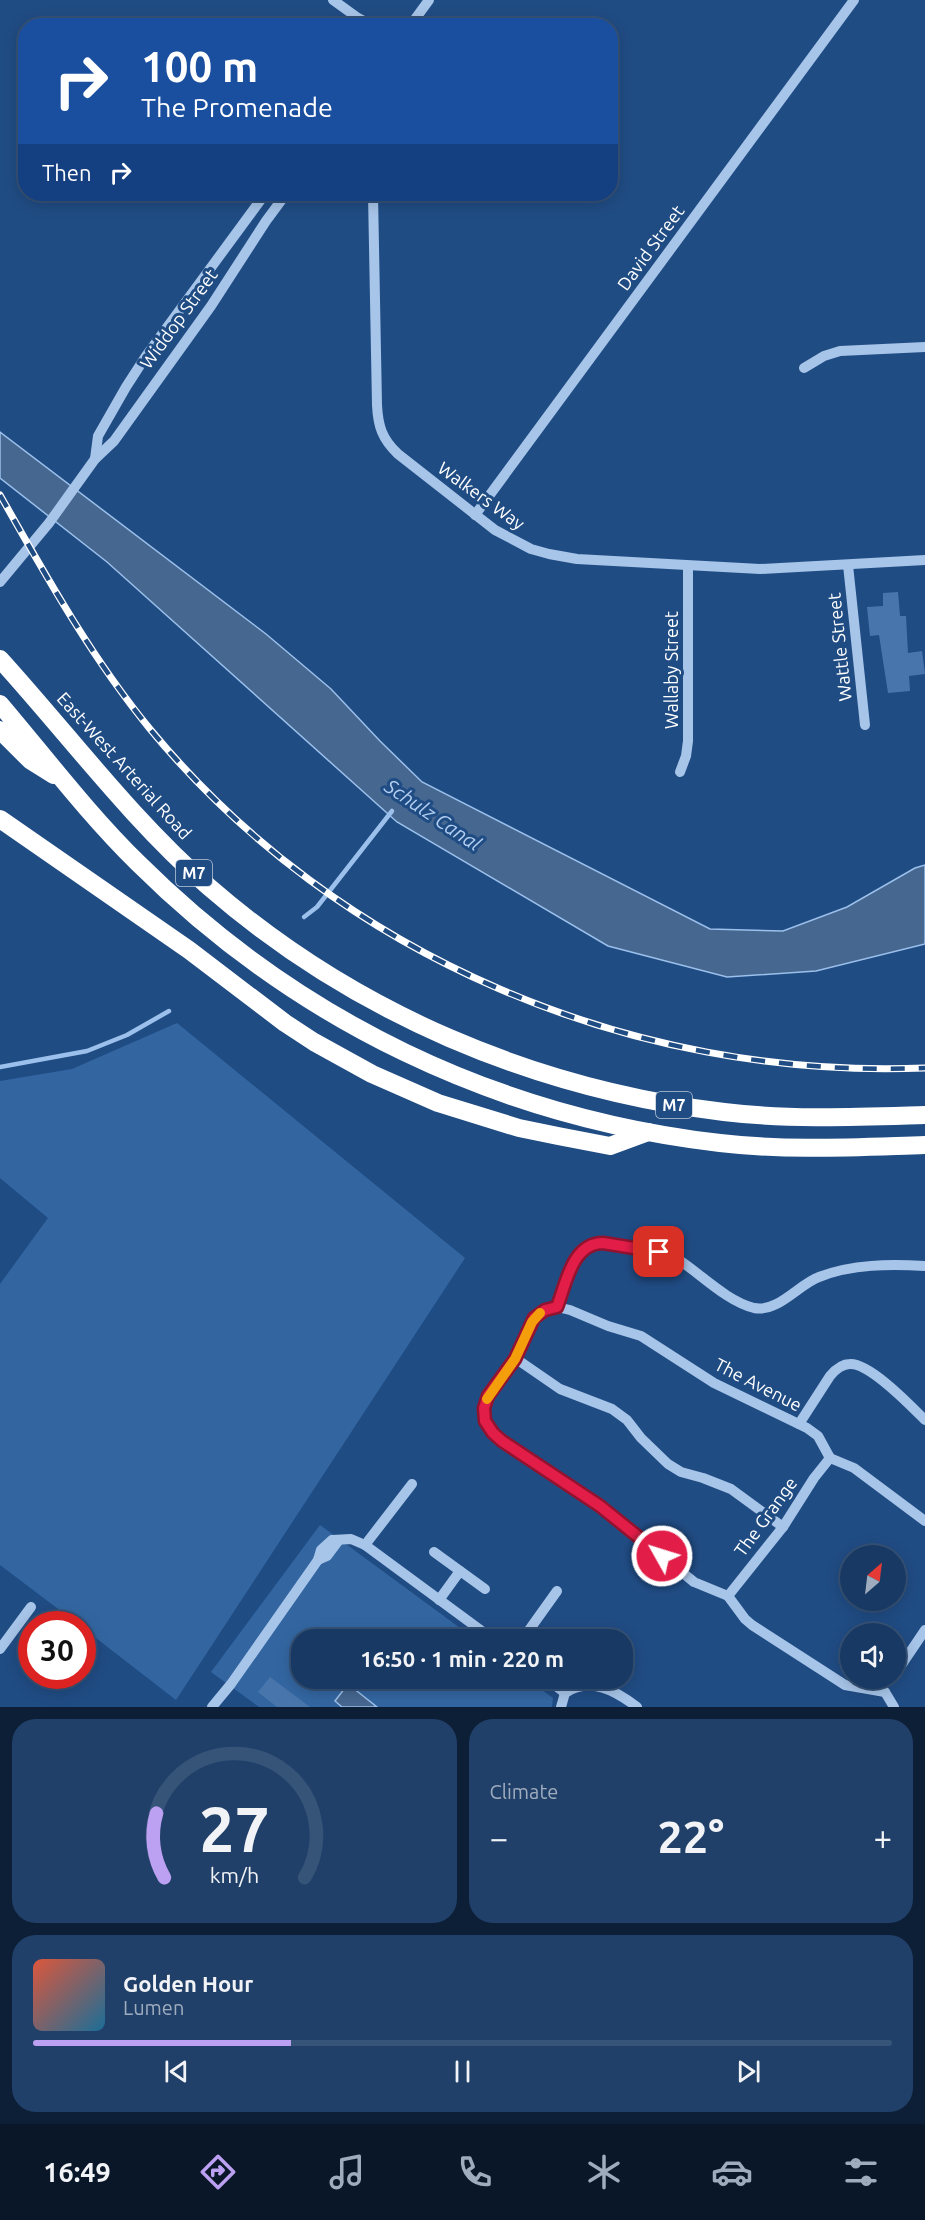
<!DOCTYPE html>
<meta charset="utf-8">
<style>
body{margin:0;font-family:Ubuntu,sans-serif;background:#214069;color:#f1f3f6;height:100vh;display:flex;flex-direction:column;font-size:22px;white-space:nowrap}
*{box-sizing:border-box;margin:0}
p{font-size:20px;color:#9facbe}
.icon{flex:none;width:33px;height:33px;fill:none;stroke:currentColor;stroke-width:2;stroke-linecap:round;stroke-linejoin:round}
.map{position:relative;height:1707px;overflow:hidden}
.side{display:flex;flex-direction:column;gap:12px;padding:12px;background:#0d1f36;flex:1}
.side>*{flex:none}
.hud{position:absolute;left:18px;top:18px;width:600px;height:183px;border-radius:24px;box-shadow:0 3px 15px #0003,0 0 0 2px #365378;background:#1a4fa0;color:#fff;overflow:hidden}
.needle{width:39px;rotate:28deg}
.tools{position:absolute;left:840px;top:1545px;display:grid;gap:12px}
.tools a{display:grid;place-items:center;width:66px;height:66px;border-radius:50%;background:#183963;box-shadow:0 3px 15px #0003,0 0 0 2px #365378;font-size:30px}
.speed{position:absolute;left:18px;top:1611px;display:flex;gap:12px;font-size:30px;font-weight:700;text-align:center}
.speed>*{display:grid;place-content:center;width:78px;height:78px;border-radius:50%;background:#183963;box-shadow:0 3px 15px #0003,0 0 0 2px #365378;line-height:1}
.speed .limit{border:9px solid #d22;background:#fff;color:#111}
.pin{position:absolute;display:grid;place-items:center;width:51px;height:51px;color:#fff;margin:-26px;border-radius:12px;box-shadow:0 3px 9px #0006}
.me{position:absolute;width:66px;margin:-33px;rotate:309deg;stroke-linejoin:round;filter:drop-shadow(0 0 4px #0008)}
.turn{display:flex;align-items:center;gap:21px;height:126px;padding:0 24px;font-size:27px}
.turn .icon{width:78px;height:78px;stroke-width:2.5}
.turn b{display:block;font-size:42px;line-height:51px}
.then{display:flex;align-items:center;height:57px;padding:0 24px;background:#0003;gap:12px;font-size:22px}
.big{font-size:45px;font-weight:700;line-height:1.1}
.side .widget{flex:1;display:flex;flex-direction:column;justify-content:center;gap:9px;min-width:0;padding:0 21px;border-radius:24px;background:#214069}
.side .dial{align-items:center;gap:0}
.dial svg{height:156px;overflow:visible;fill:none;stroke:#365378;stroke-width:7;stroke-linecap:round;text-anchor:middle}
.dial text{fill:#f1f3f6;stroke:none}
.song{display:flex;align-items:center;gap:18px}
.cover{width:72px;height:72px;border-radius:9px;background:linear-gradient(135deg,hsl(10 70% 55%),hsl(200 70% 35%))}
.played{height:6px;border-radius:3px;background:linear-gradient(90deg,#bca0f2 30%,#365378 30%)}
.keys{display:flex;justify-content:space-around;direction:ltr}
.heat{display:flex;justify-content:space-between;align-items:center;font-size:33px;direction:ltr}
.side .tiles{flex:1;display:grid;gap:12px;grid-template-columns:1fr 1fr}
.widget:last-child{grid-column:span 2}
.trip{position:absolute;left:291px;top:1629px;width:342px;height:60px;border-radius:24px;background:#183963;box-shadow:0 3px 15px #0003,0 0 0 2px #365378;font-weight:700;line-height:60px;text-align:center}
.menu{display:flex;height:96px;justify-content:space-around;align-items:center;background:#0a1728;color:#9facbe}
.menu .icon{width:42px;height:42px}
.menu .on{color:#bca0f2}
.menu b{font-size:27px;color:#f1f3f6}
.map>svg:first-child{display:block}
.green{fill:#3366a1}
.water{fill:#466790;stroke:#9bc0eb;stroke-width:1.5}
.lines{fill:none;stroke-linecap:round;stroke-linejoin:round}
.stream{stroke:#9bc0eb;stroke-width:4.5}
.building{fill:#4876ac}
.minor{stroke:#a7c5e9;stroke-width:10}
.highway{stroke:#fff;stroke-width:18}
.rail-casing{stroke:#fff;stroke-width:7}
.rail{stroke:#204c84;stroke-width:4.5;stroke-dasharray:14;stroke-linecap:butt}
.route-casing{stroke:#92132f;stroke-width:15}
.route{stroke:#e11d48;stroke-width:10}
.slow{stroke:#f59e0b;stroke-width:10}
.labels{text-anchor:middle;stroke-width:6;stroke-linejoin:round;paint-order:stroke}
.shield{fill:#204c84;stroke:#bcc9da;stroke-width:1.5}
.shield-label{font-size:16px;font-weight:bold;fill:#fff}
.street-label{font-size:18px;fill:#fff;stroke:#204c84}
.water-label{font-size:20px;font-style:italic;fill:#b3cff1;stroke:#204c84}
</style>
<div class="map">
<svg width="925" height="1707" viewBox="0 0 925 1707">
<rect width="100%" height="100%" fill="#204c84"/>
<g class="green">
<path d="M 177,1023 L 465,1258 L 176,1700 L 83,1628 L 82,1624 L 78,1624 L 0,1565 L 0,1284 L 48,1218 L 0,1178 L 0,1081 L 72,1069 Z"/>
<path d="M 320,1525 L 475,1639 L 302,1640 L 302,1678 L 527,1679 L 553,1698 L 552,1707 L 259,1707 L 211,1672 Z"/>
</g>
<g class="water">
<path d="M 0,432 L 266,634 L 331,689 L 380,741 L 422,782 L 710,929 L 783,931 L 847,907 L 915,868 L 925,865 L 925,944 L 816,971 L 727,977 L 608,946 L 397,822 L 107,562 L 0,478 Z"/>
<path d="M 348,1684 L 377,1707 L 342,1707 L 335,1701 Z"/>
</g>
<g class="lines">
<g class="stream">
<path d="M 304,917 L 317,907 L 392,811"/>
<path d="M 0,1067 L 87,1051 L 127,1035 L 169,1011"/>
</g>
</g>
<g class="building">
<path d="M 898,592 L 900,616 L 906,616 L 908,653 L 922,651 L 925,674 L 909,676 L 910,691 L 888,693 L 879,635 L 870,636 L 867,607 L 883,606 L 883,593 Z"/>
<path d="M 270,1677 L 310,1707 L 277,1707 L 258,1692 Z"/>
</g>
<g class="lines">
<g class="minor">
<path d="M 333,0 L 358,18 L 373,26"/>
<path d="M 410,26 L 429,0"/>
<path d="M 373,194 L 377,405 C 378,426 382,439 398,454 L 495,530 L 531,549 L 549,554 L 577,559 L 760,569 L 925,560"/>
<path d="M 804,368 L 824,356 L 840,351 L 925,347"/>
<path d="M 95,459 L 98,436 L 126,387 L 146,356 L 265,194"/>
<path d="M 475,515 L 854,0"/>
<path d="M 848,565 L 865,725"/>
<path d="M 0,582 L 49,523 L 95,459 L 114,441 L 211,306 L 266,221 L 286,194"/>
<path d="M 680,772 L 686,756 L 688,741 L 688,566"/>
<path d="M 557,1307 L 570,1310 L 608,1326 L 641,1336 L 714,1383 L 807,1428 L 818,1436 L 830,1458 L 854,1468 L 925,1521"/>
<path d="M 515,1358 L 560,1389 L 612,1409 L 627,1420 L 641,1438 L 668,1464 L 681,1472 L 703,1478 L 731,1489 L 783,1527"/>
<path d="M 799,1424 L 830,1376 C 835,1370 841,1364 850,1364 C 870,1363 911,1406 925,1420"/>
<path d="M 365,1545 L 412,1484"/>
<path d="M 434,1552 L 485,1589"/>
<path d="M 318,1560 L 327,1556 L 339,1540"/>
<path d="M 728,1596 L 783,1527 L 814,1478 L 830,1458"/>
<path d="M 439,1600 L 460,1571"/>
<path d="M 522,1640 L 557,1591"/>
<path d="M 0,1649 L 31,1607"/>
<path d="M 896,1673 L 925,1630"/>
<path d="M 546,1678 L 565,1693 C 590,1676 616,1691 637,1707"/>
<path d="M 885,1692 L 845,1685 L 752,1625 L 745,1619 L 728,1596 L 694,1582 L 600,1506 L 502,1441 C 494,1434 484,1427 484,1415 C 483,1393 510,1369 520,1350 C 525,1339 528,1325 536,1316 C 542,1310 549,1308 557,1307 C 566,1285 573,1243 603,1243 L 668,1255 L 676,1258 C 700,1273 726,1301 754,1308 C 778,1313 799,1284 819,1277 C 852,1264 890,1264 925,1266"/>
<path d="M 885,1692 L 894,1707"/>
<path d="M 212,1707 L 231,1684 L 318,1560 L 321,1550 L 332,1540 L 351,1539 L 365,1545 L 494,1640"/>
<path d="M 561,1707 L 565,1693"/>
</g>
<g class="highway">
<path d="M 0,659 C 69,735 131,819 209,887 C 354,1013 534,1089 724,1112 C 791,1120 858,1117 925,1115"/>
<path d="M 0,704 C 45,757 88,814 138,863 C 297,1021 497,1117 720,1143 C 788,1151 857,1147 925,1145"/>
<path d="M 0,730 L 30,760 L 54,775"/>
<path d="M 0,819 L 189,950 L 285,1023 L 314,1042 L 372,1074 L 438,1103 L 519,1128 L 558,1136 L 610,1146 L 648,1132"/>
</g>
<g class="rail-casing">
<path id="rail" d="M 0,495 C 46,576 91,657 150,729 C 338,957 633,1080 925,1068"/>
</g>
<use href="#rail" class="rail"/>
</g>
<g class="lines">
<g class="route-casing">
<path id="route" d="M 659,1252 L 603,1243 C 572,1243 566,1284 557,1307 L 545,1310 L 534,1318 L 515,1359 L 488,1396 L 484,1408 L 485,1421 L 493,1433 L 502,1441 L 600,1506 L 662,1556"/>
</g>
<use href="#route" class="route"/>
<path class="slow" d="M 487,1399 L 515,1359 L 532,1322 L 540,1313"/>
</g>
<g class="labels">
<g class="shield">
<rect x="176" y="860" width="36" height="26" rx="4.5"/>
<rect x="656" y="1092" width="36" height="26" rx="4.5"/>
</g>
<g class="shield-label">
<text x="194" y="879">M7</text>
<text x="674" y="1111">M7</text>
</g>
<g class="street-label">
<text transform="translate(651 248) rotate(-54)" y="6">David Street</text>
<text transform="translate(179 319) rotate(-54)" y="6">Widdop Street</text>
<text transform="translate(481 496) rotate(36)" y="6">Walkers Way</text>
<text transform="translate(840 647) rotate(-96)" y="6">Wattle Street</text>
<text transform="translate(672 670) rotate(-90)" y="6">Wallaby Street</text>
<text transform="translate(124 766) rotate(48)" y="6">East-West Arterial Road</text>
<text transform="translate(758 1385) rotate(27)" y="6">The Avenue</text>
<text transform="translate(766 1517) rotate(-54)" y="6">The Grange</text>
</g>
<g class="water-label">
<text transform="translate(433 815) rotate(34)" y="7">Schulz Canal</text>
</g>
</g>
</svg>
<div class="tools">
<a><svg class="needle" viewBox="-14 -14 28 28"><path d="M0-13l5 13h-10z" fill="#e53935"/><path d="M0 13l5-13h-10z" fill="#9facbe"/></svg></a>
<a><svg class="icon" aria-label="sound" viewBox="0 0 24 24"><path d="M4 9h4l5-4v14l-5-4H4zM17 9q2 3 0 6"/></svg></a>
</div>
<div class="speed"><div class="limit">30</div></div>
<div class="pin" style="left:659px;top:1252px;background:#d93025"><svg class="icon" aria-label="arrive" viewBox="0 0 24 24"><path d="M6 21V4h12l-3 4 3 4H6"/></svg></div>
<svg class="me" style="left:662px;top:1556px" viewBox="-20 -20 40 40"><circle r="17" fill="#e11d48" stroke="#fff" stroke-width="3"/><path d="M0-11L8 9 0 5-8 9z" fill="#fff"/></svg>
<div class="trip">16:50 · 1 min · 220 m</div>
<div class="hud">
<div class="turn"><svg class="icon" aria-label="right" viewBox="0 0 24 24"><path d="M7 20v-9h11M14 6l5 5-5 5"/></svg><div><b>100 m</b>The Promenade</div></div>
<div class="then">Then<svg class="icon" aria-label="right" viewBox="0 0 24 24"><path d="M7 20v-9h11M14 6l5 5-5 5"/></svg></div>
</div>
</div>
<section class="side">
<div class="tiles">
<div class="widget dial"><svg viewBox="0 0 100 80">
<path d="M14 69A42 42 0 1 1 86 69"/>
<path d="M14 69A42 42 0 0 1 10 36" stroke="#bca0f2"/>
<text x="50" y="56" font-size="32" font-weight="700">27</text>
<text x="50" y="72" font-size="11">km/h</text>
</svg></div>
<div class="widget"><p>Climate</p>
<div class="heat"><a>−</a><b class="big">22°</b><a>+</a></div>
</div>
<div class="widget">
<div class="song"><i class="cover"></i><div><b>Golden Hour</b><p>Lumen</p></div></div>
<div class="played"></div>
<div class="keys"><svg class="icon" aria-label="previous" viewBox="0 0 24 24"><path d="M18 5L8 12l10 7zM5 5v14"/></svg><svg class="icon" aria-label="pause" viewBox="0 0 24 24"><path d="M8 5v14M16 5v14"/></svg><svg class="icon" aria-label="next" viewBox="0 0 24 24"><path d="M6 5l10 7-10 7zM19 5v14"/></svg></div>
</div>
</div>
</section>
<nav class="menu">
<b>16:49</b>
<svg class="icon on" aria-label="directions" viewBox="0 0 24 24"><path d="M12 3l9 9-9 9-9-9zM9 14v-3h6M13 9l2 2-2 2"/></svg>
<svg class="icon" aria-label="music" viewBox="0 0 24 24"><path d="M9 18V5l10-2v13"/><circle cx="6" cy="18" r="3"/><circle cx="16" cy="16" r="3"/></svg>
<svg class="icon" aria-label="phone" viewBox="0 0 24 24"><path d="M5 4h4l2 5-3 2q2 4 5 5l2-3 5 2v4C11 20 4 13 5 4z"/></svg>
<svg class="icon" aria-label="climate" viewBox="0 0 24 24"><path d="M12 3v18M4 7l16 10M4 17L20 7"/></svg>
<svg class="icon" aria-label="car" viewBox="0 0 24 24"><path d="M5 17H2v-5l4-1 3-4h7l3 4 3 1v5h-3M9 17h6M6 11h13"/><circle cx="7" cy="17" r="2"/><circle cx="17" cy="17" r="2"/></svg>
<svg class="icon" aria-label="filters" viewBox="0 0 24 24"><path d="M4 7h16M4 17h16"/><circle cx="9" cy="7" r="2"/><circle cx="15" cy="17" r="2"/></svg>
</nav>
